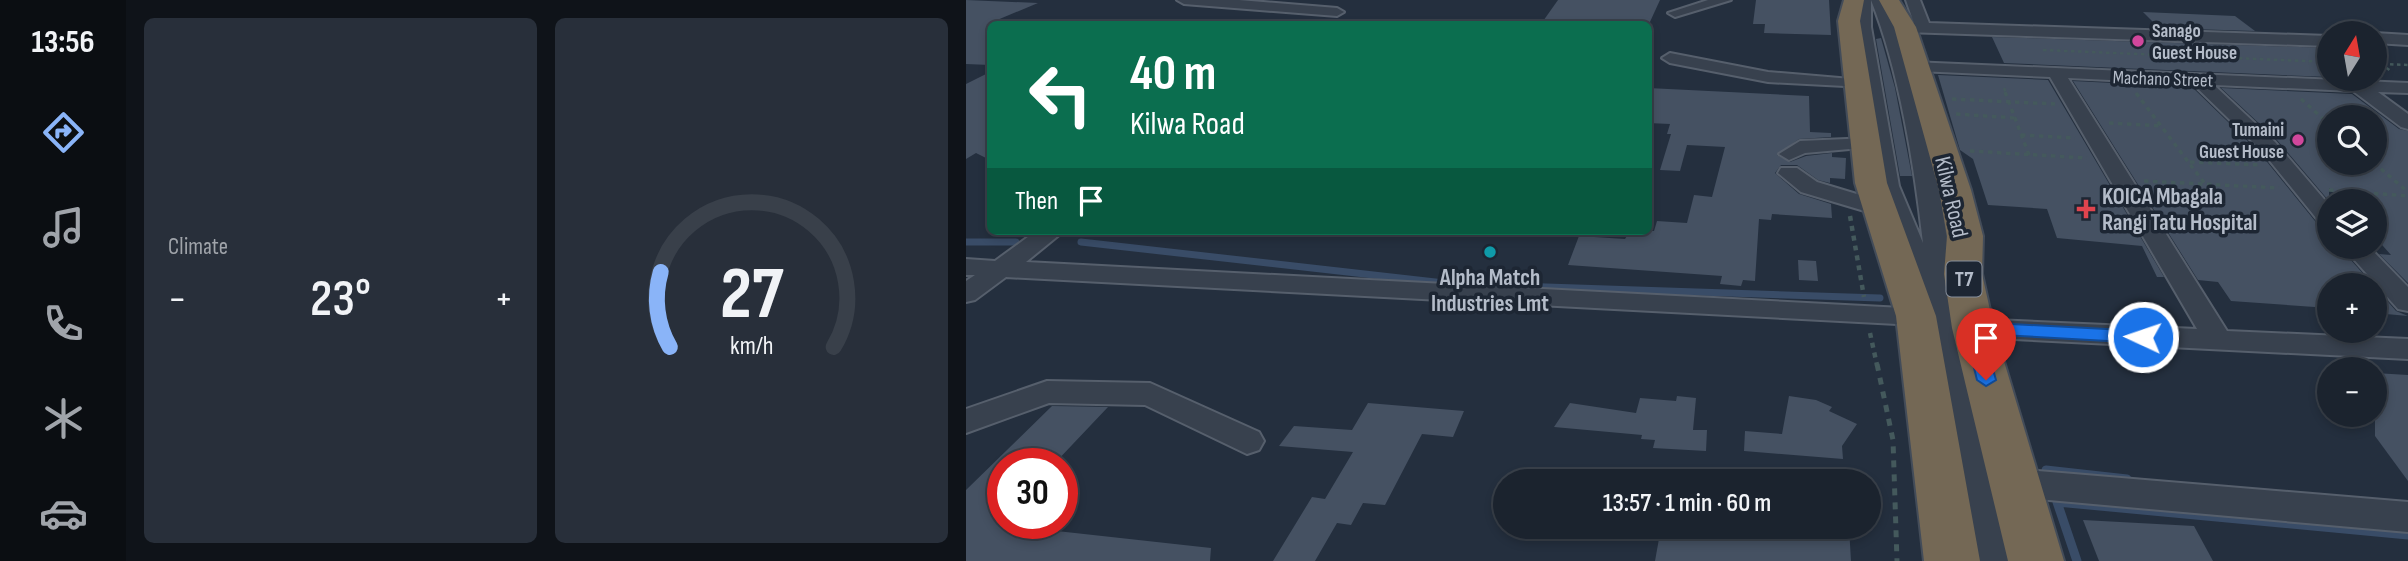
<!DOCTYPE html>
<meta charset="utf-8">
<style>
body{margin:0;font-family:"Sofia Sans Condensed",sans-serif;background:#282f3a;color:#f1f3f6;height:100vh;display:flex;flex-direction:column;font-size:26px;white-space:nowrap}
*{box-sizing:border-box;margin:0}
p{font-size:23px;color:#a0a4aa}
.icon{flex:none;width:38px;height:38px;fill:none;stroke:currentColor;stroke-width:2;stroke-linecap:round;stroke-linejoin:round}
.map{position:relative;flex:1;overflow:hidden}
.sheet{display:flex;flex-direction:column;gap:18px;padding:18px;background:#0f1319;width:840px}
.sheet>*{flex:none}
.top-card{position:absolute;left:21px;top:21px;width:665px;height:214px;border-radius:10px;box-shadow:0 4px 10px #0003,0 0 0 2px #39404a;background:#0b6e4f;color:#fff;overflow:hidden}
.needle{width:46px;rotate:11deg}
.tools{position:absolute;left:1351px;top:21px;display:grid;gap:14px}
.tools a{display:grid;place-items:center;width:70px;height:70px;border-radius:50%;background:#1b232e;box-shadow:0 4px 10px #0003,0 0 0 2px #39404a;font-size:35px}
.speed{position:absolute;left:21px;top:448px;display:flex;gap:14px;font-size:35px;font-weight:700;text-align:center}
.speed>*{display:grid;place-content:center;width:91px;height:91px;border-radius:50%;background:#1b232e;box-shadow:0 4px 10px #0003,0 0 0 2px #39404a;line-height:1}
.speed .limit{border:10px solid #d22;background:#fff;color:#111}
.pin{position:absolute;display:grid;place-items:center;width:60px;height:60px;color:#fff;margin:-72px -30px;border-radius:50% 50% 50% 0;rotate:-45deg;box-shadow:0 0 7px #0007}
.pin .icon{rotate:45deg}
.me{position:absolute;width:77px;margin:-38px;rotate:273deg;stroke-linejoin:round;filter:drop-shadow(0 0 5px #0008)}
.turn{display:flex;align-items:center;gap:24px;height:147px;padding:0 28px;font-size:32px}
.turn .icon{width:91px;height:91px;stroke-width:2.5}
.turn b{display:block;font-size:49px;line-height:60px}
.then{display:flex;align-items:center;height:66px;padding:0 28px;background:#0003;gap:14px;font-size:26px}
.big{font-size:52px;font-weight:600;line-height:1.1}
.sheet .card{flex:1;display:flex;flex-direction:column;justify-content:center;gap:10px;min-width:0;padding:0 24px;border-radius:10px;background:#282f3a}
.sheet .dial{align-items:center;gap:0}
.dial svg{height:182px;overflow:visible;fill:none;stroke:#39404a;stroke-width:7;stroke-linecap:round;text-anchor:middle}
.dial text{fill:#f1f3f6;stroke:none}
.heat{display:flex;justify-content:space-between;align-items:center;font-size:38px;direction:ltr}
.sheet .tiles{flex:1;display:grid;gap:18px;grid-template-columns:repeat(2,1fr)}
.trip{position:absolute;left:527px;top:469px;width:388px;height:70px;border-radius:35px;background:#1b232e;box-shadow:0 4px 10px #0003,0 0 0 2px #39404a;font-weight:600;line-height:70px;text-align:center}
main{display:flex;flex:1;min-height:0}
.tabs{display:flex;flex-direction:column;width:126px;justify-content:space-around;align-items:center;background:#0b0e12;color:#a0a4aa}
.tabs .icon{width:49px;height:49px}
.tabs .active{color:#8ab4f8}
.tabs b{font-size:32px;color:#f1f3f6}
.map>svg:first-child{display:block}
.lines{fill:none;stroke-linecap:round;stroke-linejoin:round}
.stream-far1{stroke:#394c67;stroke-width:7}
.stream{stroke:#394c67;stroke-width:9}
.building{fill:#455162;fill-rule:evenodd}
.minor-casing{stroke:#565f6c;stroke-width:4}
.highway-casing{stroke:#434c59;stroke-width:4}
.path-far3{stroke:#44595c;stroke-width:2.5;stroke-dasharray:3.5 3.5;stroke-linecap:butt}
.path-far2{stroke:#44595c;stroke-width:3.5;stroke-dasharray:4.5 4.5;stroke-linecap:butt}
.path-far1{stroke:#44595c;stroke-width:4.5;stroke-dasharray:5 5;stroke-linecap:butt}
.path{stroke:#44595c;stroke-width:5;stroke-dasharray:7 7;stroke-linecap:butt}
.minor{fill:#38414e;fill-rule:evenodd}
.highway{fill:#746855;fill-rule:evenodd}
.route{fill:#1a73e8;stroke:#114b97;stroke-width:2}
.hotel-dot{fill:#d1479c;stroke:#1d2633;stroke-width:2.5}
.health-dot{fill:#e0444e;stroke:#1d2633;stroke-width:2.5}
.culture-dot{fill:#0f9aa8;stroke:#1d2633;stroke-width:2.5}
.labels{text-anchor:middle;stroke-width:7;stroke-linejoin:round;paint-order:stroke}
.far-poi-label{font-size:19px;font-weight:bold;fill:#b4bcc9;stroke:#1d2633;text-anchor:start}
.far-street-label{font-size:19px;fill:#b4bcc9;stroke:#1d2633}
.shield{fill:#1d2633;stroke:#878f9c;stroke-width:2}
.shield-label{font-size:21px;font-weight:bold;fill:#b4bcc9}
.poi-label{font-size:23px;font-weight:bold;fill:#b4bcc9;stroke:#1d2633;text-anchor:start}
.street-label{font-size:23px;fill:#b4bcc9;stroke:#1d2633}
</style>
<main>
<nav class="tabs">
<b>13:56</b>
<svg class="icon active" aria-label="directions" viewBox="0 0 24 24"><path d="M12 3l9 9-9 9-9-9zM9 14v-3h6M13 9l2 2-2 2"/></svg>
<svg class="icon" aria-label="music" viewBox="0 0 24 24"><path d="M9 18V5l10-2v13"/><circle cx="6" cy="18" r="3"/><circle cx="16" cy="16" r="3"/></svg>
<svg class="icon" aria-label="phone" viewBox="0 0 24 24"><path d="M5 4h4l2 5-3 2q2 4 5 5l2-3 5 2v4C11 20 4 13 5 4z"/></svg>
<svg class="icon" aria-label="climate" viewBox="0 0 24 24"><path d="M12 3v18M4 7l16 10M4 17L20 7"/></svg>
<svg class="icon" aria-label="car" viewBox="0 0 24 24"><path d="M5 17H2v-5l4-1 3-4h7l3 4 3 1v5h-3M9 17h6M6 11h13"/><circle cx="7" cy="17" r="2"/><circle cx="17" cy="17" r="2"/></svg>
</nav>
<section class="sheet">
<div class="tiles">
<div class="card"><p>Climate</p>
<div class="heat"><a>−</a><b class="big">23°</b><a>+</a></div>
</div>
<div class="card dial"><svg viewBox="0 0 100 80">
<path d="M14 69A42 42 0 1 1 86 69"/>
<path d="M14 69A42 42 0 0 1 10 36" stroke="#8ab4f8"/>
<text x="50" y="56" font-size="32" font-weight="700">27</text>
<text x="50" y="72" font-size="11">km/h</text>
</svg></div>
</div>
</section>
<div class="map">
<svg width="1442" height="561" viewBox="0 0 1442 561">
<rect width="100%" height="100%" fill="#242f3e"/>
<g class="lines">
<g class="stream-far1">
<path d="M 0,242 L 50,242"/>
<path d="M 115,242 L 487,284 L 914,298"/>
</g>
<g class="stream">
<path d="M 1081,473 L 1080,470 L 1161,479"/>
<path d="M 1111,561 L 1091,502 L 1442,535"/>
</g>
</g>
<g class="building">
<path d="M 0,0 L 72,3 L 24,23 L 24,65 L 0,64 Z"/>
<path d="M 592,0 L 694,0 L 683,24 L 575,24 Z"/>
<path d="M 790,0 L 863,0 L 865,35 L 798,33 L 799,24 L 787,24 Z"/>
<path d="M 1177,12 L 1269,16 L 1289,31 L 1193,28 Z"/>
<path d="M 1026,37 L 1363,48 L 1363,77 L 1038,63 Z"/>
<path d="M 915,38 L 929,88 L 946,176 L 934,176 L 910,39 Z"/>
<path d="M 24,72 L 24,160 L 10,153 L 0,159 L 0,84 Z"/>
<path d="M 972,75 L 1082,80 L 1198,277 L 1191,277 L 1176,246 L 1091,238 L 1081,209 L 1022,205 L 1007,159 L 994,150 Z"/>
<path d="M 1107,81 L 1226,87 L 1293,152 L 1353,226 L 1363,228 L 1363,250 L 1377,251 L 1407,285 L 1363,285 L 1363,308 L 1265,301 L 1252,282 L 1232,280 Z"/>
<path d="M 682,88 L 843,96 L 844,132 L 865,133 L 865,137 L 833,139 L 811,155 L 824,162 L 840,156 L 866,153 L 866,157 L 880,158 L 879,179 L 864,178 L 864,183 L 852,180 L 831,165 L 815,165 L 809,173 L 833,194 L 865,204 L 866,218 L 806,214 L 805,220 L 793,219 L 789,281 L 777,280 L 775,286 L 754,284 L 756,276 L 602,265 L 613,236 L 659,239 L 664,231 L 688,231 L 691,221 L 721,223 L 728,195 L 746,197 L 759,147 L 721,145 L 714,171 L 694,170 L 705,134 L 701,134 L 704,124 L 682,123 Z"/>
<path d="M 1255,88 L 1386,94 L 1433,129 L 1442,131 L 1442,283 L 1413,254 L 1425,255 L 1409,237 L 1409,201 L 1375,201 L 1363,188 L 1363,201 L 1311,140 ZM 1363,117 L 1409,117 L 1409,163 L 1363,163 Z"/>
<path d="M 832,260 L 850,261 L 852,281 L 833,280 Z"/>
<path d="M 1409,287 L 1430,311 L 1442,316 L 1409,313 Z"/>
<path d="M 1409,373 L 1442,375 L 1442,481 L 1409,436 Z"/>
<path d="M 711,396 L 730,398 L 727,430 L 741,430 L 740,451 L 687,448 L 689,440 L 675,439 L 676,435 L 588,427 L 604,403 L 670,413 L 674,398 L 710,401 Z"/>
<path d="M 823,396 L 850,400 L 866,407 L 863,411 L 891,424 L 876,446 L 877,459 L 778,451 L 779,431 L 816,434 Z"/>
<path d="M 402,403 L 498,411 L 487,437 L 456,434 L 419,505 L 397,503 L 385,525 L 371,523 L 349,561 L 307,561 L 346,497 L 359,499 L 387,452 L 313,446 L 328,426 L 386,430 Z"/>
<path d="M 86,406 L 142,407 L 88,464 L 37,464 L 37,525 L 245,548 L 244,561 L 0,561 L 0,490 Z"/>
<path d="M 1117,520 L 1228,526 L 1247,561 L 1133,561 Z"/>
<path d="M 724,527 L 761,527 L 841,535 L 841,527 L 883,527 L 885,561 L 689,561 L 694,533 L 723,536 Z"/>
</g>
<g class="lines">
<g class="minor-casing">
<g id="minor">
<path d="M 211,0 L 273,0 L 371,8 L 378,12 L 371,16 L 218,4 Z"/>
<path d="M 742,0 L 765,0 L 709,17 L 702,13 Z"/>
<path d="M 891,0 L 919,0 L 932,28 L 973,188 L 994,326 L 997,322 L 1007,319 L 1231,329 L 1084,77 L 952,71 L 944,66 L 946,62 L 1442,83 L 1442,93 L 1412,92 L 1442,114 L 1442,129 L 1435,127 L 1387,91 L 1248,85 L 1309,142 L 1363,205 L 1363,226 L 1355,224 L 1295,150 L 1227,84 L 1102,78 L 1261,331 L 1442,339 L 1442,359 L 1007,337 L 995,331 L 1031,483 L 1036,473 L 1048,469 L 1442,502 L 1442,532 L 1048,497 L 1036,493 L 1031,483 L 1049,561 L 1011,561 L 963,318 L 960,322 L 950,325 L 40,277 L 9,300 L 0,302 L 0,281 L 9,275 L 0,275 L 0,259 L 29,261 L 70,231 L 98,231 L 60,262 L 956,309 L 921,212 L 912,215 L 835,192 L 812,173 L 815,168 L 831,168 L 851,182 L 917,202 L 911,186 L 906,147 L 839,153 L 823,160 L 813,154 L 834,141 L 904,138 L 898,87 L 802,82 L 704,63 L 696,58 L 704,53 L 802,72 L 897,80 L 889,27 ZM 905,0 C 933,69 949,169 957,243 L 933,186 L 905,27 Z"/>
<path d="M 940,0 L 954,0 L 963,23 L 1363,36 L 1363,46 L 939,32 L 934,30 L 934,24 L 948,23 Z"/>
<path d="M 1409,33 L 1442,35 L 1442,45 L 1409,43 Z"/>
<path d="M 1377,247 L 1403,247 L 1442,287 L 1442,311 L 1432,309 Z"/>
<path d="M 81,381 L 184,383 L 293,432 L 298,441 L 293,450 L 281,454 L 179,405 L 83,403 L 0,433 L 0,409 Z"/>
</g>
</g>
<g class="highway-casing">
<g id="highway">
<path d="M 878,0 L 898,0 L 894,21 L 921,183 L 970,316 L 1014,561 L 958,561 L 930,316 L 889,183 L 872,21 Z"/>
<path d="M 913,0 L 933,0 L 950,27 L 1005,190 L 1017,236 L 1016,274 L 1028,328 L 1098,561 L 1042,561 L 986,328 L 978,274 L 981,236 L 973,190 L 928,27 Z"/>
</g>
</g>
<g class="path-far3">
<path d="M 1077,50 L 1363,62"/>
<path d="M 1409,60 L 1425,71"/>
<path d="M 1417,64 L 1442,65"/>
<path d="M 1038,88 L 1040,93"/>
</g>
<g class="path-far2">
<path d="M 1039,92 L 1063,155"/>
<path d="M 1170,93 L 1239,184"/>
<path d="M 986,99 L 1089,104"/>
<path d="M 1335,99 L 1363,124"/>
<path d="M 990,114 L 1049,118"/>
<path d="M 1143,123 L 1196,126"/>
<path d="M 1055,135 L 1109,138"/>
<path d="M 1004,151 L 1121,158"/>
<path d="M 1224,162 L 1295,165"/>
<path d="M 1408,163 L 1442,192"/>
<path d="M 1178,181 L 1313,188"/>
<path d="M 1363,190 L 1442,196"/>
</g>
<g class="path-far1">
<path d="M 884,216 L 898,297"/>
<path d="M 904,333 L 911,365"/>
</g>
<path class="path" d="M 911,364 L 927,440 L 931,561"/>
<use href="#minor" class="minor"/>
<use href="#highway" class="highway"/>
</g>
<path class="route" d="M 1007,322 L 1177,331 L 1186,337 L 1177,343 L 1017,334 L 1030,380 L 1020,386 L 1011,380 L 998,328 Z"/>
<g class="hotel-dot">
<circle cx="1172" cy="41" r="7"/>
<circle cx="1332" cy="140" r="7"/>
</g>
<path class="health-dot" d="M1116.5 198.5h7v7h7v7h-7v7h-7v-7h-7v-7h7z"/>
<circle class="culture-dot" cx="524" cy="252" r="7"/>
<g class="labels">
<g class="far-poi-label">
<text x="1186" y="37">Sanago<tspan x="1186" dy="22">Guest House</tspan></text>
<text x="1318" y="136" text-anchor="end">Tumaini<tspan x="1318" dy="22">Guest House</tspan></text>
</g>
<g class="far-street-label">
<text transform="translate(1197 78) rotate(2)" y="7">Machano Street</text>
</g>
<rect class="shield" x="980.5" y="261.5" width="35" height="35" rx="5"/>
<g class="shield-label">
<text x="998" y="286">T7</text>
</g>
<g class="poi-label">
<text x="1136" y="204">KOICA Mbagala<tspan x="1136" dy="26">Rangi Tatu Hospital</tspan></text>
<text x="524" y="285" text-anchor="middle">Alpha Match<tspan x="524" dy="26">Industries Lmt</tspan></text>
</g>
<g class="street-label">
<text transform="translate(986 197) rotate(77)" y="8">Kilwa Road</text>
</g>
</g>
</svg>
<div class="tools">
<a><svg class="needle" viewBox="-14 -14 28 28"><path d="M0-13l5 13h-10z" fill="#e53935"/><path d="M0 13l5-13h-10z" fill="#a0a4aa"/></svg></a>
<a><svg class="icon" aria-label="search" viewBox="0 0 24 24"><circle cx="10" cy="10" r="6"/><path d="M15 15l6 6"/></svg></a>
<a><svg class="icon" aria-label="layers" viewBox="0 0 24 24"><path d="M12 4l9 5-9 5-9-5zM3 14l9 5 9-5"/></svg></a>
<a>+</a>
<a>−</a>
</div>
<div class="speed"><div class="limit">30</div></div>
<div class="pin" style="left:1020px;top:380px;background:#d93025"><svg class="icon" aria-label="arrive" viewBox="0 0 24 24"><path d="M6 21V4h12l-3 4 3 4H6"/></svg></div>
<svg class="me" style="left:1177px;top:337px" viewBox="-20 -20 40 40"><circle r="17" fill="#1a73e8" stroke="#fff" stroke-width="3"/><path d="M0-11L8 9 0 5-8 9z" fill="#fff"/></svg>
<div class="trip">13:57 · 1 min · 60 m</div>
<div class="top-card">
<div class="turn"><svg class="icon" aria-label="left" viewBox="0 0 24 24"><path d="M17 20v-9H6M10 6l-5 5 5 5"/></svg><div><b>40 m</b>Kilwa Road</div></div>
<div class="then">Then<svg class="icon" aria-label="arrive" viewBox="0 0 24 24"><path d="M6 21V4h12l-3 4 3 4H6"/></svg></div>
</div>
</div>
</main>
